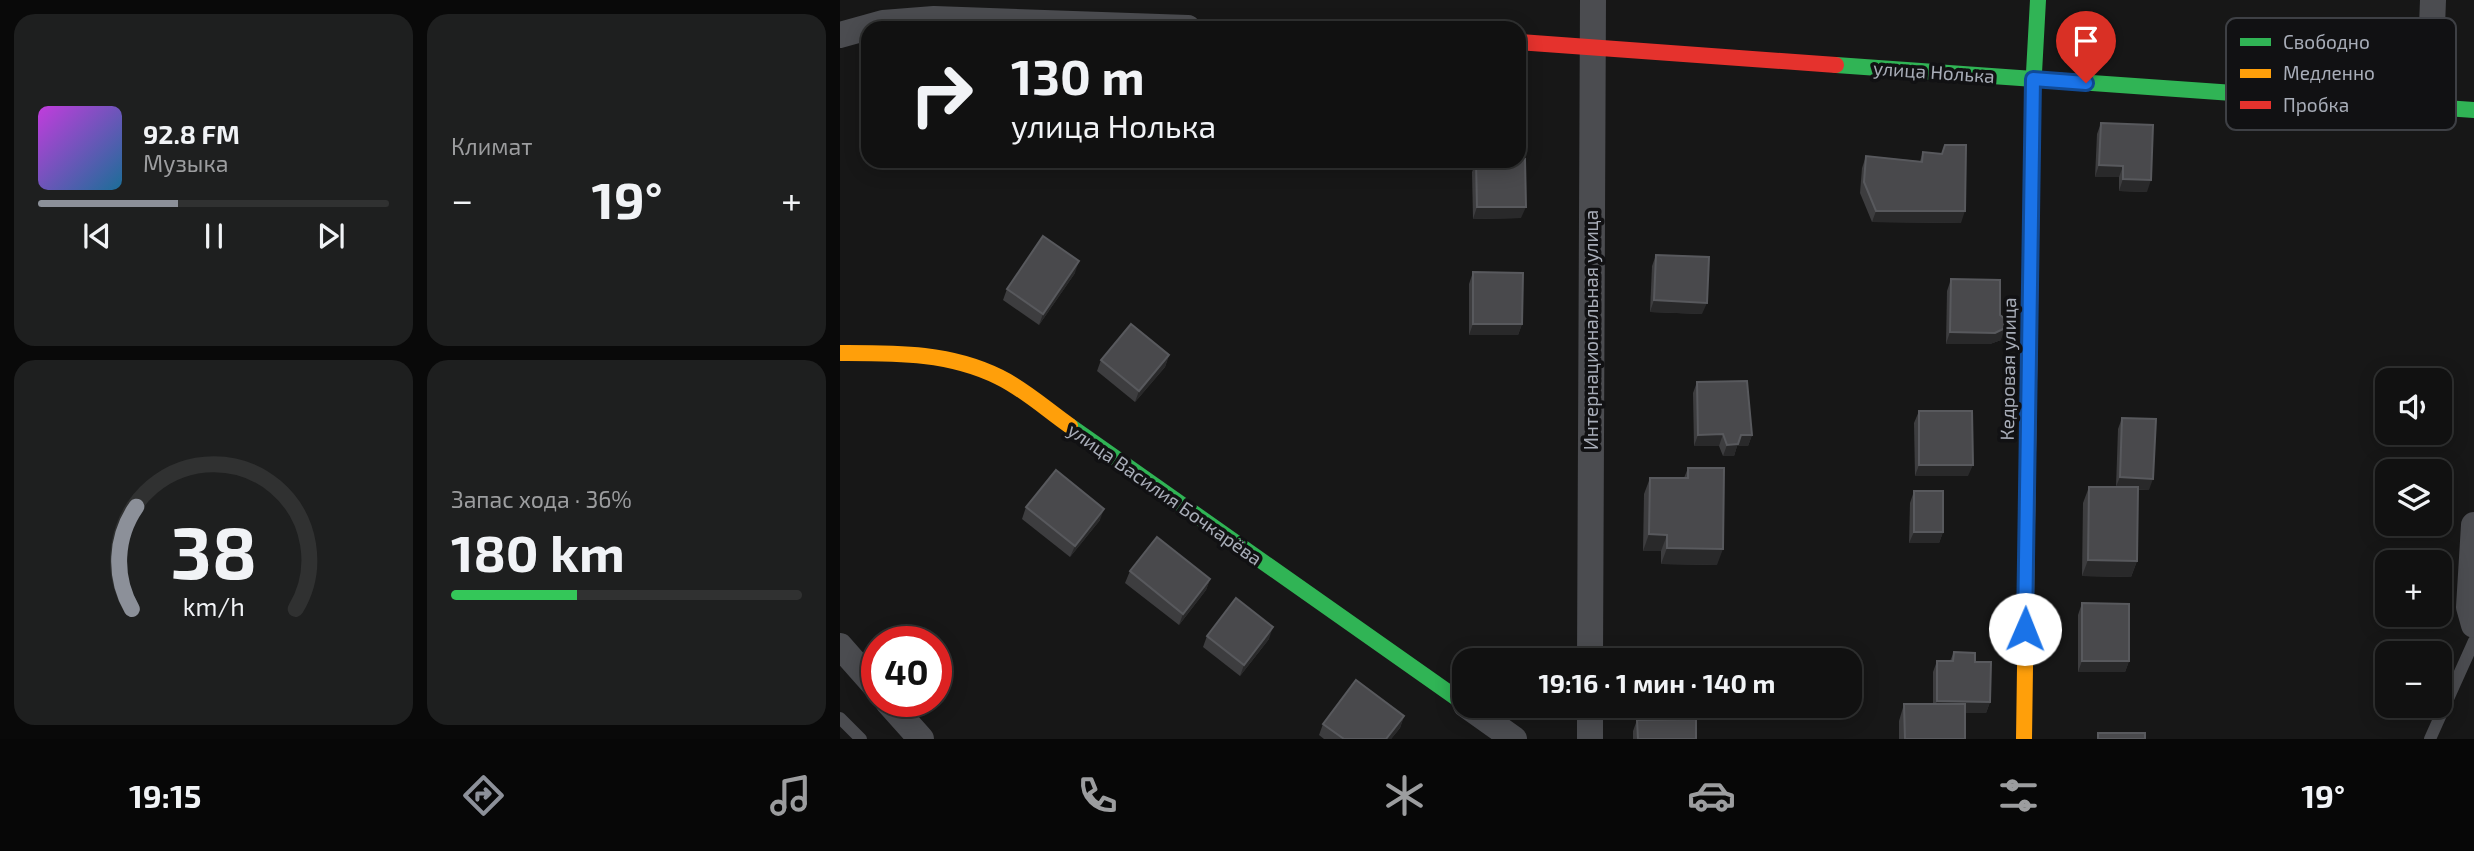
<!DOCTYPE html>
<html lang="ru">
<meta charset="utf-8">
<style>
body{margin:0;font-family:"Exo 2",sans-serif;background:#1e1f1f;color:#f1f3f6;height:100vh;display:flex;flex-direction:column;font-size:26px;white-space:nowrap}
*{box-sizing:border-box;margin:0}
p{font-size:23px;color:#9c9d9f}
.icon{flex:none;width:38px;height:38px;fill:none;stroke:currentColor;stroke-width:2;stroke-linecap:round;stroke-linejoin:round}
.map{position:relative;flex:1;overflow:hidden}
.details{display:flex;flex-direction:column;gap:14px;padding:14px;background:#090909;width:840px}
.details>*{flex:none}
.top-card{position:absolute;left:21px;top:21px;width:665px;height:147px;border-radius:21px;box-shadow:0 4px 18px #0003,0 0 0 2px #303131;background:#111;color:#f1f3f6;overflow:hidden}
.controls{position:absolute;left:1535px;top:368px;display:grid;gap:14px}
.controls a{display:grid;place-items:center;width:77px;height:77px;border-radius:14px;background:#111;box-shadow:0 4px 18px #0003,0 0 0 2px #303131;font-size:35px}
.speed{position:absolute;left:21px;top:626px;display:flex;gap:14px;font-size:35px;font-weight:700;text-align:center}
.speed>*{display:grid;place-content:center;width:91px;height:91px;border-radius:50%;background:#111;box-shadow:0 4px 18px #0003,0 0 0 2px #303131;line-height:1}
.speed .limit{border:10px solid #d22;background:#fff;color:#111}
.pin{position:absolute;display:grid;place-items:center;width:60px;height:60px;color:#fff;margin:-72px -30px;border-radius:50% 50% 50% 0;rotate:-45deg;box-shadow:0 0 7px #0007}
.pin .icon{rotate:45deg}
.me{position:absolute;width:77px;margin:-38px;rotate:1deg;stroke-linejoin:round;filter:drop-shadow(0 0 5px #0008)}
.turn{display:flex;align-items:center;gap:24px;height:147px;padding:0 35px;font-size:32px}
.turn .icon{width:91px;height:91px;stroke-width:2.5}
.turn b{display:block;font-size:49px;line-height:60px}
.big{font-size:52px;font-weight:700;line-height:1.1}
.details .card{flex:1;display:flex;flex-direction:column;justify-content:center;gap:10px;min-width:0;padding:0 24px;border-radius:21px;background:#1e1f1f}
.details .dial{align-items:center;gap:0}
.dial svg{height:182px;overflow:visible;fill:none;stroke:#303131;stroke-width:7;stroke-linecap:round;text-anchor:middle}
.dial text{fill:#f1f3f6;stroke:none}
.song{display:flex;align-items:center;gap:21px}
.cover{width:84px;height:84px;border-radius:10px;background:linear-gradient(135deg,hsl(290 70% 55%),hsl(200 70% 35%))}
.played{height:7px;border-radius:4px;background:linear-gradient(90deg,#8c9099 40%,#303131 40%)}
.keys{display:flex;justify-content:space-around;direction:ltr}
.heat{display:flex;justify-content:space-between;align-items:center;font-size:38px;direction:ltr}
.charge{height:10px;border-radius:5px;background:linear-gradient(90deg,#34c759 36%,#303131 0)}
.details .tiles{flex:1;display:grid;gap:14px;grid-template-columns:repeat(2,1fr)}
.trip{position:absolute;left:612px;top:648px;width:410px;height:70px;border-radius:21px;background:#111;box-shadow:0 4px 18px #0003,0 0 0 2px #303131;font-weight:700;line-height:70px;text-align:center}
.dock{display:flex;height:112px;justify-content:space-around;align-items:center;background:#070707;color:#9c9d9f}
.dock .icon{width:49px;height:49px}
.dock .current{color:#8c9099}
.dock b{font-size:32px;color:#f1f3f6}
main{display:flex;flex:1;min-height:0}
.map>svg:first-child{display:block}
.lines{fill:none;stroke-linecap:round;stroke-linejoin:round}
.lane{stroke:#4b4c50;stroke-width:12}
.street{stroke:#4b4c50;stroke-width:26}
.fast{stroke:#30b455;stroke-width:16}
.slow{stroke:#ff9f0a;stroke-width:16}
.jam{stroke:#e5322d;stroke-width:16}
.wall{fill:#3d3d3f}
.shaded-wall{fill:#29292a}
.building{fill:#49494c;stroke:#58595d;stroke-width:2}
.route-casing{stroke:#114b97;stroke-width:18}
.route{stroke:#1a73e8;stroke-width:12}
.labels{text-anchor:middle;stroke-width:7;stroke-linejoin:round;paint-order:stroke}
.street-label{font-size:19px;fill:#a8adb8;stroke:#111113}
.key{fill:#111113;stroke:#3e4045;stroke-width:2}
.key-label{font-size:19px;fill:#a8adb8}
</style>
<main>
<section class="details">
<div class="tiles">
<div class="card">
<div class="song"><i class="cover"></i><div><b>92.8 FM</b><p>Музыка</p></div></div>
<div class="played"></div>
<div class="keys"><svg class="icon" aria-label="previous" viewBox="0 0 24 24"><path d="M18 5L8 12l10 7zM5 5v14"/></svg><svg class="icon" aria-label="pause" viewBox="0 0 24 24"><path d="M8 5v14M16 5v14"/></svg><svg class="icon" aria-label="next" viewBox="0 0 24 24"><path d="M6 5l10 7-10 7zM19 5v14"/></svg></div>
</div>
<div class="card"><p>Климат</p>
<div class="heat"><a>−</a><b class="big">19°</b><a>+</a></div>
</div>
<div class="card dial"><svg viewBox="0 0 100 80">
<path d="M14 69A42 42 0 1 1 86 69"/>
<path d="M14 69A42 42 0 0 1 16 24" stroke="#8c9099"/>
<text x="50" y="56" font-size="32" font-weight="700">38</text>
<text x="50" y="72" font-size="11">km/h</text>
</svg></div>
<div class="card"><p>Запас хода · 36%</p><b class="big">180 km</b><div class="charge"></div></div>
</div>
</section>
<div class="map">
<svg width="1634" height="739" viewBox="0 0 1634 739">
<rect width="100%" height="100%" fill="#171717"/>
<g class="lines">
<g class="lane">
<path d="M 0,718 L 21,739"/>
<path d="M 1590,739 L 1634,641"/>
</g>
<g class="street">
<path d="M 0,35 L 43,23 L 94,19 L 348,28"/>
<path d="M 1589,107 L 1593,0"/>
<path d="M 1634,525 L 1629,607 L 1634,625"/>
<path d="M 0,646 L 37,688"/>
<path d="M 750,660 L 753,0"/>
<path d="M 48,702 L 81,739"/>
<path d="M 626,705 L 674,739"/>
<path d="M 750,739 L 750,705"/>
</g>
<g class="fast">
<path d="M 996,65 L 1634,110"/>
<path d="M 1193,91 L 1198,0"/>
<path d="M 230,426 L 625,704"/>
</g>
<g class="slow">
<path d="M 0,353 C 55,353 109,352 159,377 C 184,389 207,410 230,426"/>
<path d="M 1184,739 L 1190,310"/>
</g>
<g class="jam">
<path d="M 679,42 L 996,65"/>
<path d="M 1190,310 L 1193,91"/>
</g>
</g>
<g class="wall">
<path d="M 28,93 L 28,143 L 26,143 L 27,96 Z"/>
<path d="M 1261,123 L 1307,192 L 1279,191 L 1279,177 L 1255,177 L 1257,134 Z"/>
<path d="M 1083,152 L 1121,223 L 1032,222 L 1020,193 L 1022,168 L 1026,156 L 1080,161 Z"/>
<path d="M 636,161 L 681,218 L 633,219 L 632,172 Z"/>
<path d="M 816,255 L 862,314 L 810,312 L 812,266 Z"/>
<path d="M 633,272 L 682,324 L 678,335 L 629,335 L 629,284 Z"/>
<path d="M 235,273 L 199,325 L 163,300 L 167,289 Z"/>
<path d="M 1111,279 L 1160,315 L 1161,340 L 1150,344 L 1106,344 L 1107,291 Z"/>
<path d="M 329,355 L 325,367 L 295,402 L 257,371 L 261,360 Z"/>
<path d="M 857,382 L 912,435 L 908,446 L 897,446 L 894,456 L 883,456 L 879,446 L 854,446 L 853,393 Z"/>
<path d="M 1079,411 L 1128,476 L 1075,476 L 1074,423 Z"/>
<path d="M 1282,418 L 1309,490 L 1298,490 L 1297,561 L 1291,577 L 1242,576 L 1243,503 L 1249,487 L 1276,487 L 1278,429 Z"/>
<path d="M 848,468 L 877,565 L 821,564 L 821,551 L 803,551 L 804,494 L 810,478 L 844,478 Z"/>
<path d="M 1074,491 L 1103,532 L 1099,543 L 1069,543 L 1070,503 Z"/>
<path d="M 186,507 L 260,520 L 230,557 L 182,519 Z"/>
<path d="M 290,571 L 370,579 L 366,590 L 339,625 L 285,583 Z"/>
<path d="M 1242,603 L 1289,661 L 1285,672 L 1238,672 L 1238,615 Z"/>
<path d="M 367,636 L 429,639 L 400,676 L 363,647 Z"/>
<path d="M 1114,652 L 1135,662 L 1150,702 L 1146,713 L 1125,713 L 1125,739 L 1059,739 L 1059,721 L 1064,704 L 1093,704 L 1093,672 L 1097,661 L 1110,661 Z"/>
<path d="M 564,716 L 560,728 L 551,739 L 484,739 L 479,735 L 483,724 Z"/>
<path d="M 797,720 L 856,739 L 793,739 L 793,731 Z"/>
</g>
<g class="shaded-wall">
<path d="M 1259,165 L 1283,166 L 1279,177 L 1255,177 Z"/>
<path d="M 1283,179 L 1311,180 L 1307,192 L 1279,191 Z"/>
<path d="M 637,207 L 686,207 L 681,218 L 633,219 Z"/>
<path d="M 1036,211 L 1125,211 L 1121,223 L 1032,222 Z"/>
<path d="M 239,261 L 235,273 L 199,325 L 203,314 Z"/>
<path d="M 814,300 L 867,303 L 862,314 L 810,312 Z"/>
<path d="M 633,324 L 682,324 L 678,335 L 629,335 Z"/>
<path d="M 1165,328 L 1161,340 L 1150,344 L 1106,344 L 1110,332 Z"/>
<path d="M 329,355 L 325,367 L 295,402 L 299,391 Z"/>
<path d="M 883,434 L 879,446 L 854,446 L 858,435 Z"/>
<path d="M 901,435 L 912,435 L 908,446 L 897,446 L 894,456 L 883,456 L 887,445 Z"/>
<path d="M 1079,465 L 1133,465 L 1128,476 L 1075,476 Z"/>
<path d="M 1280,477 L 1313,479 L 1309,490 L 1275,489 Z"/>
<path d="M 264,509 L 260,520 L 230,557 L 235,546 Z"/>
<path d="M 1074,532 L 1103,532 L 1099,543 L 1069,543 Z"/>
<path d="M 809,534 L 827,535 L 821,551 L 803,551 Z"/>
<path d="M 827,548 L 883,549 L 877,565 L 821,564 Z"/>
<path d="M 1248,560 L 1297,561 L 1291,577 L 1242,576 Z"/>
<path d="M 370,579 L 366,590 L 339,625 L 343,614 Z"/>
<path d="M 433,627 L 429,639 L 400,676 L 404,665 Z"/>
<path d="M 1242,661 L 1289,661 L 1285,672 L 1238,672 Z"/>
<path d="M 1097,701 L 1150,702 L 1146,713 L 1093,713 Z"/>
<path d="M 564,716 L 560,728 L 551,739 L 546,739 Z"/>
</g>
<g class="building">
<path d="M 1261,123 L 1313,125 L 1311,180 L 1283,179 L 1283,166 L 1259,165 Z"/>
<path d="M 1105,145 L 1126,145 L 1125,211 L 1036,211 L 1024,182 L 1026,156 L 1082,162 L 1083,152 L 1102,154 Z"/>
<path d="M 685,159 L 686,207 L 637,207 L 636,161 L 679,161 L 679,160 Z"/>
<path d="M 203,236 L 239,261 L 203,314 L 167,289 Z"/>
<path d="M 816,255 L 869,257 L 867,303 L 814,300 Z"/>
<path d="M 633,272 L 683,273 L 682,324 L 633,324 Z"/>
<path d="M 1111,279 L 1160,280 L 1160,315 L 1166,320 L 1165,328 L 1155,333 L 1110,332 Z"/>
<path d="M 291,324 L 329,355 L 299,391 L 261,360 Z"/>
<path d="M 907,381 L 912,435 L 901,435 L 898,444 L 887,445 L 883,434 L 858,435 L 857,382 Z"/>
<path d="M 1079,411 L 1132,411 L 1133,465 L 1079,465 Z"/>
<path d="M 1282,418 L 1316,419 L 1313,479 L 1280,477 Z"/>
<path d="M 848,468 L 884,468 L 883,549 L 827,548 L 827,535 L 809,534 L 810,478 L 848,478 Z"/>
<path d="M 216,470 L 264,509 L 235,546 L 186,507 Z"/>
<path d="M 1249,487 L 1298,487 L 1297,561 L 1248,560 Z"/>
<rect x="1074" y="491" width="29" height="41"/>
<path d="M 317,537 L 370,579 L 343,614 L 290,571 Z"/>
<path d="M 396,598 L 433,627 L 404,665 L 367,636 Z"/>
<path d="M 1242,603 L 1289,604 L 1289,661 L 1242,661 Z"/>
<path d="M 1114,652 L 1135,653 L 1135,662 L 1151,662 L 1150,702 L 1097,701 L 1097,661 L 1113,661 Z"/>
<path d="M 516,680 L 564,716 L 546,739 L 504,739 L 483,724 Z"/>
<path d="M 1064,704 L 1125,704 L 1125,739 L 1065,739 Z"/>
<path d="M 856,719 L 856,739 L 798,739 L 797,720 Z"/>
<rect x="1258" y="733" width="47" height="6"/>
</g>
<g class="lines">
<g class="route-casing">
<path id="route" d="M 1185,629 L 1193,79 L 1246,83"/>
</g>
<use href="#route" class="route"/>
</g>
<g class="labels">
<g class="street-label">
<text transform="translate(1094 72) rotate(4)" y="7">улица Нолька</text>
<text transform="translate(751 330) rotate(-90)" y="7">Интернациональная улица</text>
<text transform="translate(1168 369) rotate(-89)" y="7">Кедровая улица</text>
<text transform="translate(325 494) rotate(35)" y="7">улица Василия Бочкарёва</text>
</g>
</g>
<rect x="1386" y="18" width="230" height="112" rx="10" class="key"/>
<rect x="1400" y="38" width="31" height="8" fill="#30b455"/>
<rect x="1400" y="69" width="31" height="9" fill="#ff9f0a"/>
<rect x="1400" y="101" width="31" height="8" fill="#e5322d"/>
<g class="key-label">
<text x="1443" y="49">Свободно</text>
<text x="1443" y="80">Медленно</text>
<text x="1443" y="112">Пробка</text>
</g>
</svg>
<div class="controls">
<a><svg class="icon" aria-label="sound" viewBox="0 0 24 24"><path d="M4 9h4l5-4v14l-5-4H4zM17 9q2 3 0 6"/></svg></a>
<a><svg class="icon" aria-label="layers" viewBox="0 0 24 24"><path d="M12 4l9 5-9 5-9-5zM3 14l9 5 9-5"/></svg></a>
<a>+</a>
<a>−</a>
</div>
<div class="speed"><div class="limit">40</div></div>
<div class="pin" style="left:1246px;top:83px;background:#d93025"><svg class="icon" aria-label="arrive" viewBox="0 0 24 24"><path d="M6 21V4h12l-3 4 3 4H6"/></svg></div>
<svg class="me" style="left:1185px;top:629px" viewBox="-20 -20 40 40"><circle r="19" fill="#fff"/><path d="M0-13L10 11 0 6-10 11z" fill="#1a73e8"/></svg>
<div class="trip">19:16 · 1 мин · 140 m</div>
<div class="top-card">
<div class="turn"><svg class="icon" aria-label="right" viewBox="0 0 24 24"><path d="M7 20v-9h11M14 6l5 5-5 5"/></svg><div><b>130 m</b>улица Нолька</div></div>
</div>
</div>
</main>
<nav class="dock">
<b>19:15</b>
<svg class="icon current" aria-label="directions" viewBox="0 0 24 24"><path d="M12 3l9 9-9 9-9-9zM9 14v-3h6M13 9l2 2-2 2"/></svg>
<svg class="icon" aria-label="music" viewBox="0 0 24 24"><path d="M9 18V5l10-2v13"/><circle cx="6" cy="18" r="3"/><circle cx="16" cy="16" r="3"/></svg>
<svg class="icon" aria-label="phone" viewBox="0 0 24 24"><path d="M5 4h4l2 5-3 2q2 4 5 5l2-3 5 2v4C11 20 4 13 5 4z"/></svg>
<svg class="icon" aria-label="climate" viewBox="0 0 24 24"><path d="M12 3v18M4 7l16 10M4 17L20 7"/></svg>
<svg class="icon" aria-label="car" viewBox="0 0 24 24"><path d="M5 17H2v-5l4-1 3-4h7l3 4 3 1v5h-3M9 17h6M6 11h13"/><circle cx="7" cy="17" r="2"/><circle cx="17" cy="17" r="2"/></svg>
<svg class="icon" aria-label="filters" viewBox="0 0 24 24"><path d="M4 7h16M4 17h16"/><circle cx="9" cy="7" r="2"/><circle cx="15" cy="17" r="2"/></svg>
<b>19°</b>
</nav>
